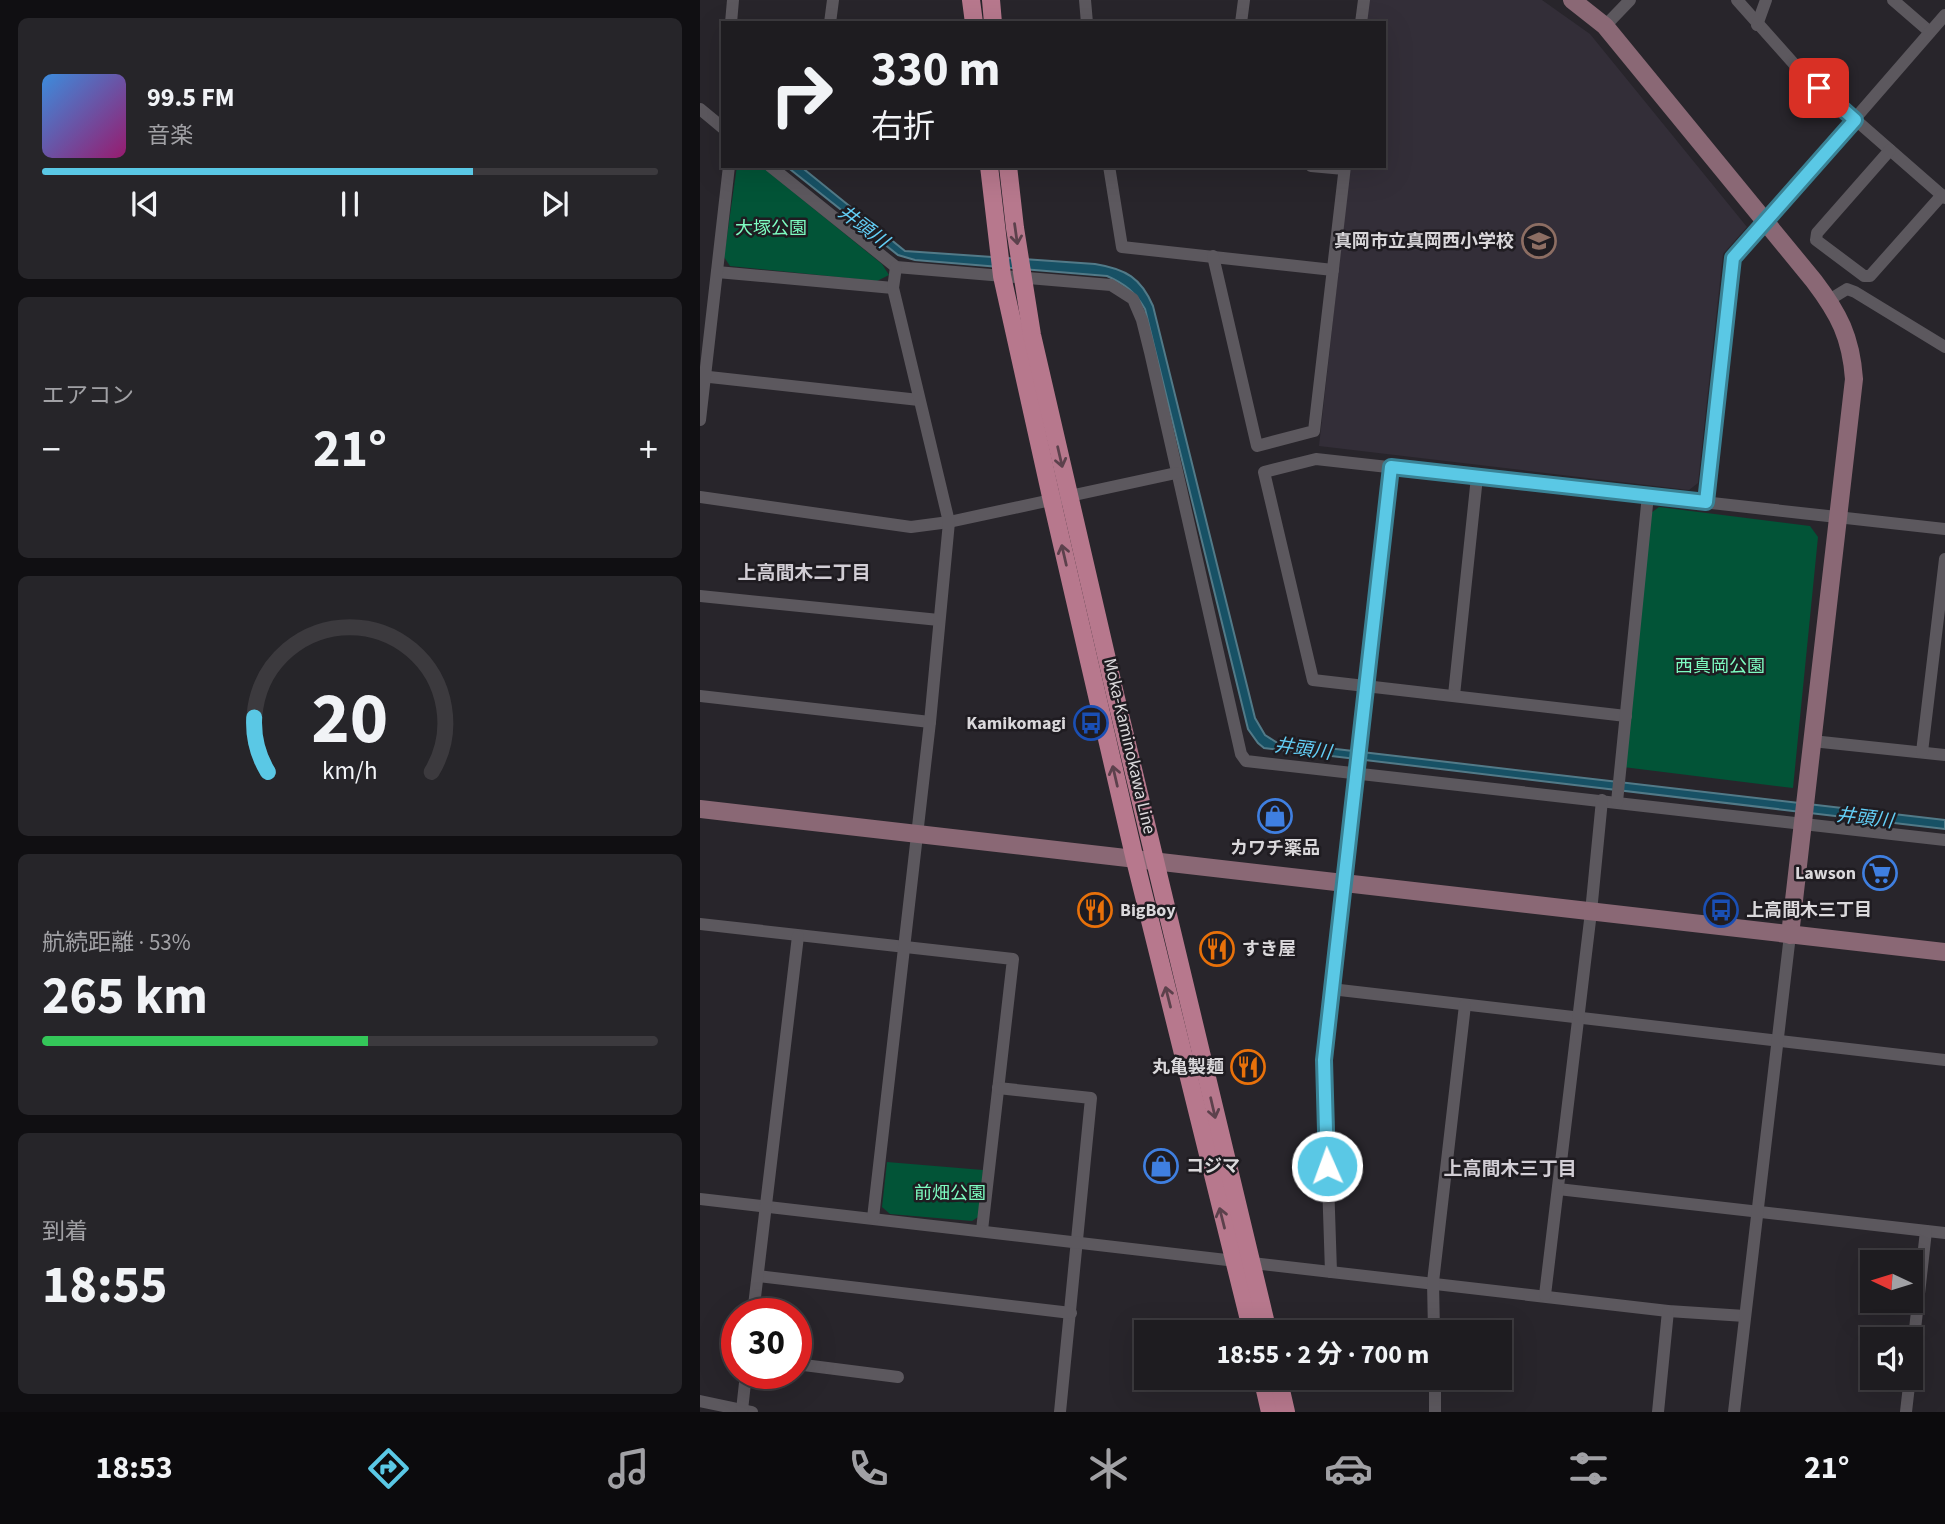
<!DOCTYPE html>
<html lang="ja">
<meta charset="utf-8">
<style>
body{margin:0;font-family:"Source Sans 3","Noto Sans JP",sans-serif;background:#262529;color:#f1f3f6;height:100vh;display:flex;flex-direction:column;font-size:26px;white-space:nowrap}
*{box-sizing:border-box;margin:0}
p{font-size:23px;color:#a1a1a5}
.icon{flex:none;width:38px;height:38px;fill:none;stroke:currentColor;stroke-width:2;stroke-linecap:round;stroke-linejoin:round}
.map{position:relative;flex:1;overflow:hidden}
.sheet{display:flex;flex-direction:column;gap:18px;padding:18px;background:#100f12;width:700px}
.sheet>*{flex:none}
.hud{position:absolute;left:21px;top:21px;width:665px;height:147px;border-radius:0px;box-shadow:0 7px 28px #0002,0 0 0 2px #3c3a3e;background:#1e1c20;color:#f1f3f6;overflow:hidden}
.needle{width:46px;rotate:274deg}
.tools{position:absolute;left:1160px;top:1250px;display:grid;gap:14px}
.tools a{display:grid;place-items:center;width:63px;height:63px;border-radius:0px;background:#1e1c20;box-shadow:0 7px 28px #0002,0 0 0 2px #3c3a3e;font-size:35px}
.speed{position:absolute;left:21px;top:1298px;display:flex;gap:14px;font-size:35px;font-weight:700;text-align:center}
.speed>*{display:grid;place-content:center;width:91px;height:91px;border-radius:50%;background:#1e1c20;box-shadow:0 7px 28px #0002,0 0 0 2px #3c3a3e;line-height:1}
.speed .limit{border:10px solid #d22;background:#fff;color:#111}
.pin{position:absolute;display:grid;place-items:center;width:60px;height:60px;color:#fff;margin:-30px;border-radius:14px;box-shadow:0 4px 10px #0006}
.me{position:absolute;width:77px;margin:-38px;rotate:358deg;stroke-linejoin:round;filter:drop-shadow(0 0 5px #0008)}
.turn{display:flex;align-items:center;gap:24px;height:147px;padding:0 35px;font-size:32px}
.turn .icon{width:91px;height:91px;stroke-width:2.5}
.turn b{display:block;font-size:49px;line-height:60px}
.big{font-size:52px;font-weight:700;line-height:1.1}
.sheet .tile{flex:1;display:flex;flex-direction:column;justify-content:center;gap:10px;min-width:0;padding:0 24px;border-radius:10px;background:#262529}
.sheet .dial{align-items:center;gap:0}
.dial svg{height:182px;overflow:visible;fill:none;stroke:#3c3a3e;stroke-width:7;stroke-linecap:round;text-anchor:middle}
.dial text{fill:#f1f3f6;stroke:none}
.song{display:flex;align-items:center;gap:21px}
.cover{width:84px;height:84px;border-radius:10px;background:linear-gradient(135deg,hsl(210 70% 55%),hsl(320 70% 35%))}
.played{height:7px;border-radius:4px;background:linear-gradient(90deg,#5ac8e5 70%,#3c3a3e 70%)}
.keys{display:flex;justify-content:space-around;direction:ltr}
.heat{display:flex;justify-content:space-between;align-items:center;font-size:38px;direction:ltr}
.charge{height:10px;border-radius:5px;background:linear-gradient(90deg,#34c759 53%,#3c3a3e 0)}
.trip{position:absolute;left:434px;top:1320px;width:378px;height:70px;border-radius:0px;background:#1e1c20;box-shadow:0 7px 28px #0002,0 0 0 2px #3c3a3e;font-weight:700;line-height:70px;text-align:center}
.tab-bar{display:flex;height:112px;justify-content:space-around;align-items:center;background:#0c0b0d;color:#a1a1a5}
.tab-bar .icon{width:49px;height:49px}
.tab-bar .selected{color:#5ac8e5}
.tab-bar b{font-size:32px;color:#f1f3f6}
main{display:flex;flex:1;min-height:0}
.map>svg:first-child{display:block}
.built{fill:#332e38}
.green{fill:#025437}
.water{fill:#175165;stroke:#527a88;stroke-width:2}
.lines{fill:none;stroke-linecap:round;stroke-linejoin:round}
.street{stroke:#5c585e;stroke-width:12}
.secondary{stroke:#8a6875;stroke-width:18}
.primary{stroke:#b7788d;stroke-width:18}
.oneway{stroke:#5c414c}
.route-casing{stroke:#3a8295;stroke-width:18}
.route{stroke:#5ac8e5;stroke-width:12}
.labels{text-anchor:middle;stroke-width:5;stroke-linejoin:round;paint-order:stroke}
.park-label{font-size:18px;fill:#7dfcc1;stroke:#1f1c21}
.poi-label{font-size:18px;font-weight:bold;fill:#dad8db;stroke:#1f1c21;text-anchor:end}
.street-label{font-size:18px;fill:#dad8db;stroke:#1f1c21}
.water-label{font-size:19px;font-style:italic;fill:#63cef6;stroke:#1f1c21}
.neighbourhood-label{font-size:19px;font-weight:bold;fill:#d2ced5;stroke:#1f1c21}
</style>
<main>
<section class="sheet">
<div class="tile">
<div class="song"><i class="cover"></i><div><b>99.5 FM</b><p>音楽</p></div></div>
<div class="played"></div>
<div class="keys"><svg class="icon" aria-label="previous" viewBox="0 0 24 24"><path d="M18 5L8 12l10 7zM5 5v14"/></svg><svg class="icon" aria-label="pause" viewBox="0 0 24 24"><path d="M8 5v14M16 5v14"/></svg><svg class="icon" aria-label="next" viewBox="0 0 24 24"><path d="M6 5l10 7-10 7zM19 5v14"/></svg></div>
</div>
<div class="tile"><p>エアコン</p>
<div class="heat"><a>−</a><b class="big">21°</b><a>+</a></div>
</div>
<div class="tile dial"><svg viewBox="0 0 100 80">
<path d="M14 69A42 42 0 1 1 86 69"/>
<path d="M14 69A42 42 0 0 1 8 45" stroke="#5ac8e5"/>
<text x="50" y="56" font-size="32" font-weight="700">20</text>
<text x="50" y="72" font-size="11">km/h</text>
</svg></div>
<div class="tile"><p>航続距離 · 53%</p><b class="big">265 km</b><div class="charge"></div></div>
<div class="tile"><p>到着</p><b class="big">18:55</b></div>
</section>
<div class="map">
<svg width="1245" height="1412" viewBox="0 0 1245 1412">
<rect width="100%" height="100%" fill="#28252b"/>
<path class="built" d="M 669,0 L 842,0 L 890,34 L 1047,227 L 1023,254 L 998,483 L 989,490 L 619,446 L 650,166 L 684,166 L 684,23 L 666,23 Z"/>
<g class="green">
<path d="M 37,166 L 61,166 L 182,264 L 189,275 L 177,281 L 30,266 L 24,257 Z"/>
<path d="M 959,507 L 1110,526 L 1118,537 L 1093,788 L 923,767 L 951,513 Z"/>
<path d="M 187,1162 L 283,1170 L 278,1217 L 272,1221 L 190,1214 L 182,1207 Z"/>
</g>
<path class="water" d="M 86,166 L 100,166 L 205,251 L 395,264 C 426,269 441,278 453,306 L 555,718 L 565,735 L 576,742 L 1245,820 L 1245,829 L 564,748 L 558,743 L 548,729 L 445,309 C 435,292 425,284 407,276 L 215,260 L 198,255 Z"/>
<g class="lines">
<g class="street">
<path d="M 385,0 L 387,23"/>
<path d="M 1037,0 L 1102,73 L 1245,198"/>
<path d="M 1193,0 L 1230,32"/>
<path d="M 31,23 L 33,0"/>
<path d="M 130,23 L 133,0"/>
<path d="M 541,23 L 544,0"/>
<path d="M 661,23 L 664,0"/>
<path d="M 1057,25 L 1066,0"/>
<path d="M 905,26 L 930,0"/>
<path d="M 0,109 L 23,128"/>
<path d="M 1190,150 L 1117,233 L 1116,240 L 1164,276 L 1170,276 L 1242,195"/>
<path d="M 70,166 L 196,267 L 411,285 L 433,299 L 442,320 L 450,352 L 541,754 L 546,761 L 1245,840"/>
<path d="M 409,166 L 422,247 L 633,270"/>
<path d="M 611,166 L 644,169"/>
<path d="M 513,256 L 557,446 L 614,431 L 645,166"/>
<path d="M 17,272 L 193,288"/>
<path d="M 1129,300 L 1147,289 L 1155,292 L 1245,347"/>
<path d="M 0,376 L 219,400"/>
<path d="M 0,420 L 29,166"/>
<path d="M 0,497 L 211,527 L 249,522 L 476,473"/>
<path d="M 1006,501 L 1033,259 L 1245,15"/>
<path d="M 0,596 L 239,620"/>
<path d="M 754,695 L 777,477"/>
<path d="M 0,696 L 230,722"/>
<path d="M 926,716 L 613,680 L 564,472 L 616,459 L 1245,529"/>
<path d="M 1112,741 L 1245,755"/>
<path d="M 1222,752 L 1245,559"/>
<path d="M 917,802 L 948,495"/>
<path d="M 0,924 L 313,959 L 282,1230"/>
<path d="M 631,989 L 1245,1060"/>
<path d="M 298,1088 L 391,1098 L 360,1412"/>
<path d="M 858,1189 L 1245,1233"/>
<path d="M 0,1199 L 968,1311 L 1045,1316"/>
<path d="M 173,1218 L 230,722 L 249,522 L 193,288 L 196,267"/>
<path d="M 631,1272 L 624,1060 L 691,467"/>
<path d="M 58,1276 L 371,1313"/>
<path d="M 845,1295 L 891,912 L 902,800"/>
<path d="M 53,1314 L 98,936"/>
<path d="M 734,1332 L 733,1282 L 765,1005"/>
<path d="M 96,1364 L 198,1377"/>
<path d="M 1211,1365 L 1226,1231"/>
<path d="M 735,1377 L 735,1412"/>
<path d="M 0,1401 L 52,1412"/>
<path d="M 42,1410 L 46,1374"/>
<path d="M 958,1412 L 968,1311"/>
<path d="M 1034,1412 L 1090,935"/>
<path d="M 1206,1412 L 1210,1377"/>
</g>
<g class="secondary">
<path d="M 872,0 L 905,26 L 1114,281 C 1139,314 1151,337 1154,379 L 1090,935"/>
<path d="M 0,809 L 1245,952"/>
</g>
<g class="primary">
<path d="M 271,0 L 274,23"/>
<path d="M 291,0 L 293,23"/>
<path d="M 289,166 L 302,276 L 352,501 L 435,860 L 552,1332"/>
<path d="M 308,166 L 315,228 L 332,335 L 416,698 L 568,1332"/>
<path d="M 562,1377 L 570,1412"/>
<path d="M 578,1377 L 586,1412"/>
</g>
</g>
<defs><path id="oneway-shaft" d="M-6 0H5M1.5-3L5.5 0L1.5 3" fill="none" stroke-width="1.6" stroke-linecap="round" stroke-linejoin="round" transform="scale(1.75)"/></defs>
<g class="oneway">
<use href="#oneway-shaft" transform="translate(316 234) rotate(82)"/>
<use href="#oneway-shaft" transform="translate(360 457) rotate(77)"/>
<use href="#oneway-shaft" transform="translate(364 555) rotate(-103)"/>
<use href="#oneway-shaft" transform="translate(415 776) rotate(-103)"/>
<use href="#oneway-shaft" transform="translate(468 997) rotate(-104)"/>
<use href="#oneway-shaft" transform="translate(513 1108) rotate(77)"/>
<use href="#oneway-shaft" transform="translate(522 1218) rotate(-104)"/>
</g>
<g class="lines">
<g class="route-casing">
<path id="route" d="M 627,1166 L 624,1060 L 691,467 L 1006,502 L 1033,258 L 1155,120 L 1119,88"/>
</g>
<use href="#route" class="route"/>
</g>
<defs>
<g id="school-ring" transform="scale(1.75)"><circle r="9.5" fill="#1f1c21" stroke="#8d6e63" stroke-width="1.5"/><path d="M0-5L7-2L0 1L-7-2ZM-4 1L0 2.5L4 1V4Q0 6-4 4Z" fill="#8d6e63"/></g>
<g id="bus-ring" transform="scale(1.75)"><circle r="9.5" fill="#1f1c21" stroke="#1a4fb4" stroke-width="1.5"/><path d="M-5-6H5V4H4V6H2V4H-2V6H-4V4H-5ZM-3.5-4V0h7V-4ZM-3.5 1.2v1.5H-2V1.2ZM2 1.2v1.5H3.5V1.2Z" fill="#1a4fb4"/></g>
<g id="shop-ring" transform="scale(1.75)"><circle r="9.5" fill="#1f1c21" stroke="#3f7fe0" stroke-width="1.5"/><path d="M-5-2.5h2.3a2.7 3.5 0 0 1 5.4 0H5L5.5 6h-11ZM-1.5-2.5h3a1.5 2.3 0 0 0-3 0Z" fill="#3f7fe0"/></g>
<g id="supermarket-ring" transform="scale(1.75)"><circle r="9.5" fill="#1f1c21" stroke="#3f7fe0" stroke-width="1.5"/><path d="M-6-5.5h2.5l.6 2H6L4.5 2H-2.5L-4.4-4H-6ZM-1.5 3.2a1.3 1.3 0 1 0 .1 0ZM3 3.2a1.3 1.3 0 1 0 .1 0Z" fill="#3f7fe0"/></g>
<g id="restaurant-ring" transform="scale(1.75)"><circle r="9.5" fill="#1f1c21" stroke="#e8710a" stroke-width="1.5"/><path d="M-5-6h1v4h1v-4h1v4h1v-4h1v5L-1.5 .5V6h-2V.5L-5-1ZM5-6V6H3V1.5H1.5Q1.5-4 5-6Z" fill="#e8710a"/></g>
</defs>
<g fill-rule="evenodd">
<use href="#school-ring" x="839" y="241"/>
<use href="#bus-ring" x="391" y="723"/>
<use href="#shop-ring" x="575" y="816"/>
<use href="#supermarket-ring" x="1180" y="873"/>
<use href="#restaurant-ring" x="395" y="910"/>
<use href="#bus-ring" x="1021" y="910"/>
<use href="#restaurant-ring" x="517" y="949"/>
<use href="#restaurant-ring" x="548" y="1067"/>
<use href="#shop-ring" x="461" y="1166"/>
</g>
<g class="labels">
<g class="park-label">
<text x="71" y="234">大塚公園</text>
<text x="1020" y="672">西真岡公園</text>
<text x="250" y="1199">前畑公園</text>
</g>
<g class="poi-label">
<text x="814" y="247">真岡市立真岡西小学校</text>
<text x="366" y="729">Kamikomagi</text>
<text x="575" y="854" text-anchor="middle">カワチ薬品</text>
<text x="1156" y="879">Lawson</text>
<text x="420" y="916" text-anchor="start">BigBoy</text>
<text x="1046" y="916" text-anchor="start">上高間木三丁目</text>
<text x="542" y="955" text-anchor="start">すき屋</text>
<text x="524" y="1073">丸亀製麺</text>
<text x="486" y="1172" text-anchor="start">コジマ</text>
</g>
<g class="street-label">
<text transform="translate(430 746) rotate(77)" y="6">Moka-Kaminokawa Line</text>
</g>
<g class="water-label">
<text transform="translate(164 226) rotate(37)" y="7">井頭川</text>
<text transform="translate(603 748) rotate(8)" y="7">井頭川</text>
<text transform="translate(1165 817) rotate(7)" y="7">井頭川</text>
</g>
<g class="neighbourhood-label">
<text x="104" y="579">上高間木二丁目</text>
<text x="810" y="1175">上高間木三丁目</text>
</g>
</g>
</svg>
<div class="tools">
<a><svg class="needle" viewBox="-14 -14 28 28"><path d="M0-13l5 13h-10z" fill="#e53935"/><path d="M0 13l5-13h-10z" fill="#a1a1a5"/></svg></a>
<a><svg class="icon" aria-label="sound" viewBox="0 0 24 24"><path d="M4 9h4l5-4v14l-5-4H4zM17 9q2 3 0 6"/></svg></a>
</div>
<div class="speed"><div class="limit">30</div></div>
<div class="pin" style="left:1119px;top:88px;background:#d93025"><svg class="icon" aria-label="arrive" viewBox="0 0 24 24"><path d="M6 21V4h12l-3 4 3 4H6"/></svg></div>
<svg class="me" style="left:627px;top:1166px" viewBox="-20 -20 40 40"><circle r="17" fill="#5ac8e5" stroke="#fff" stroke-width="3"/><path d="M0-11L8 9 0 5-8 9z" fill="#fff"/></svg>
<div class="trip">18:55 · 2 分 · 700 m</div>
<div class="hud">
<div class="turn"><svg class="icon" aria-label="right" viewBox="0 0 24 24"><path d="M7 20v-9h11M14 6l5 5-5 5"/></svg><div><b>330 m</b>右折</div></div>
</div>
</div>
</main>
<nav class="tab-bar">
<b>18:53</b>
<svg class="icon selected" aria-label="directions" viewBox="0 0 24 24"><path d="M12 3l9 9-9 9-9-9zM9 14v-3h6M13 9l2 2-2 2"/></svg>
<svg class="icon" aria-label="music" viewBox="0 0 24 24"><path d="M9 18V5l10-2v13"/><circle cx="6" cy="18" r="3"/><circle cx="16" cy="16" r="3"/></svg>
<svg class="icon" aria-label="phone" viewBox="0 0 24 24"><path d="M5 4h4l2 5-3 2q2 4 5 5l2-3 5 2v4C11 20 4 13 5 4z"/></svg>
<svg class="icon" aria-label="climate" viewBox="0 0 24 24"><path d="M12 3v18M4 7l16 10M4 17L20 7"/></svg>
<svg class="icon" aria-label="car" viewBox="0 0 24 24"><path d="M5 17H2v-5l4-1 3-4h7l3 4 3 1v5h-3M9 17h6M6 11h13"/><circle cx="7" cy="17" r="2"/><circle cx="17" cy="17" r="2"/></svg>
<svg class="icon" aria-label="filters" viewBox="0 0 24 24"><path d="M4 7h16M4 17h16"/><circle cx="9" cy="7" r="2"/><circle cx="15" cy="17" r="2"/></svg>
<b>21°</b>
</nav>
